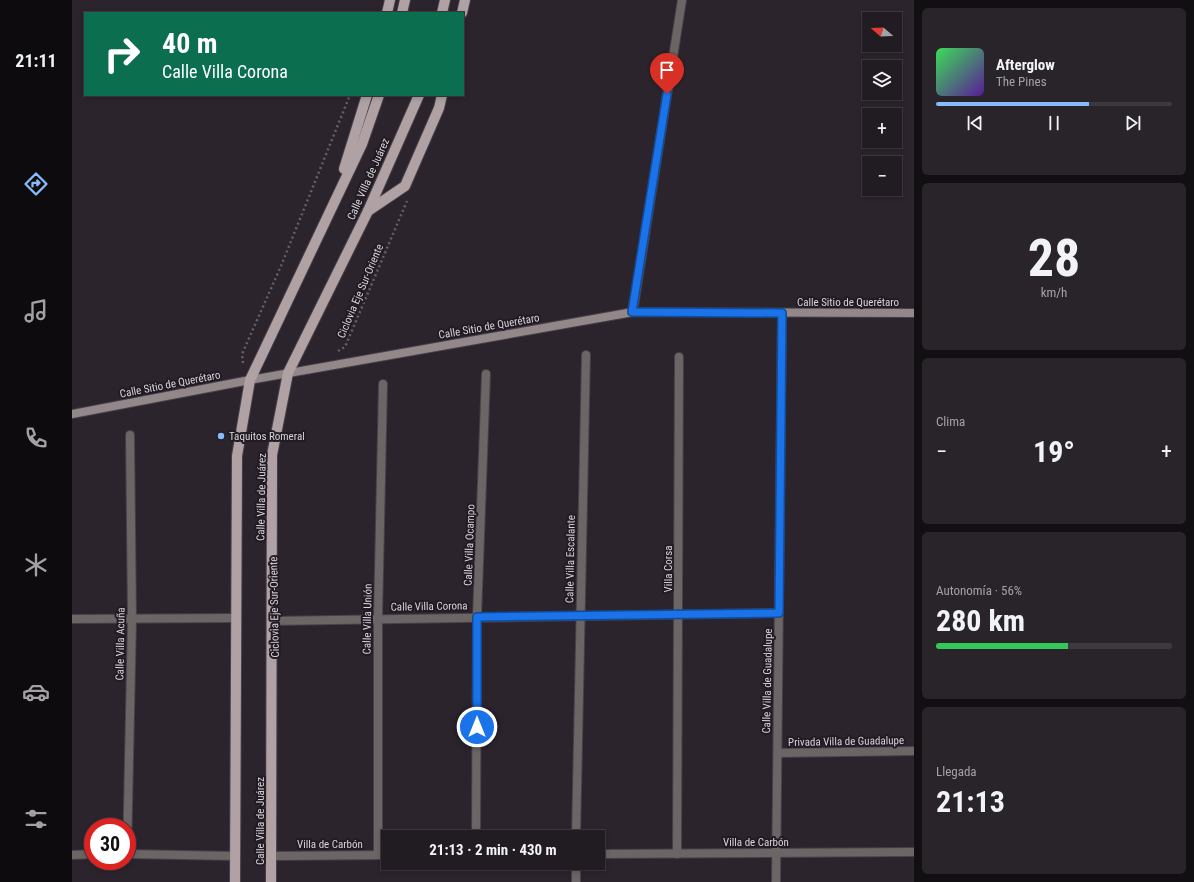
<!DOCTYPE html>
<html lang="es">
<meta charset="utf-8">
<style>
body{margin:0;font-family:"Roboto Condensed",sans-serif;background:#29242a;color:#f1f3f6;height:100vh;display:flex;flex-direction:column;font-size:15px;white-space:nowrap}
*{box-sizing:border-box;margin:0}
p{font-size:13px;color:#a2a1a5}
.icon{flex:none;width:22px;height:22px;fill:none;stroke:currentColor;stroke-width:2;stroke-linecap:round;stroke-linejoin:round}
.map{position:relative;flex:1;overflow:hidden}
.details{display:flex;flex-direction:column;gap:8px;padding:8px;background:#120f13;width:280px}
.details>*{flex:none}
.banner{position:absolute;left:12px;top:12px;width:380px;height:84px;border-radius:0px;box-shadow:0 2px 6px #0003,0 0 0 1px #3e3940;background:#0b6e4f;color:#fff;overflow:hidden}
.needle{width:26px;rotate:289deg}
.tools{position:absolute;left:790px;top:12px;display:grid;gap:8px}
.tools a{display:grid;place-items:center;width:40px;height:40px;border-radius:0px;background:#211b22;box-shadow:0 2px 6px #0003,0 0 0 1px #3e3940;font-size:20px}
.speed{position:absolute;left:12px;top:818px;display:flex;gap:8px;font-size:20px;font-weight:700;text-align:center}
.speed>*{display:grid;place-content:center;width:52px;height:52px;border-radius:50%;background:#211b22;box-shadow:0 2px 6px #0003,0 0 0 1px #3e3940;line-height:1}
.speed .limit{border:6px solid #d22;background:#fff;color:#111}
.pin{position:absolute;display:grid;place-items:center;width:34px;height:34px;color:#fff;margin:-41px -17px;border-radius:50% 50% 50% 0;rotate:-45deg;box-shadow:0 0 4px #0007}
.pin .icon{rotate:45deg}
.me{position:absolute;width:44px;margin:-22px;rotate:0deg;stroke-linejoin:round;filter:drop-shadow(0 0 3px #0008)}
.turn{display:flex;align-items:center;gap:14px;height:84px;padding:0 12px;font-size:18px}
.turn .icon{width:52px;height:52px;stroke-width:2.5}
.turn b{display:block;font-size:28px;line-height:34px}
.big{font-size:30px;font-weight:700;line-height:1.1}
.details .card{flex:1;display:flex;flex-direction:column;justify-content:center;gap:6px;min-width:0;padding:0 14px;border-radius:6px;background:#29242a}
.details .dial{align-items:center;gap:0}
.dial b{font-size:52px;line-height:1}
.song{display:flex;align-items:center;gap:12px}
.cover{width:48px;height:48px;border-radius:6px;background:linear-gradient(135deg,hsl(130 70% 55%),hsl(270 70% 35%))}
.played{height:4px;border-radius:2px;background:linear-gradient(90deg,#87bbfc 65%,#3e3940 65%)}
.keys{display:flex;justify-content:space-around;direction:ltr}
.heat{display:flex;justify-content:space-between;align-items:center;font-size:22px;direction:ltr}
.charge{height:6px;border-radius:3px;background:linear-gradient(90deg,#34c759 56%,#3e3940 0)}
.trip{position:absolute;left:309px;top:830px;width:224px;height:40px;border-radius:0px;background:#211b22;box-shadow:0 2px 6px #0003,0 0 0 1px #3e3940;font-weight:700;line-height:40px;text-align:center}
main{display:flex;flex:1;min-height:0}
.menu{display:flex;flex-direction:column;width:72px;justify-content:space-around;align-items:center;background:#0d0b0e;color:#a2a1a5}
.menu .icon{width:28px;height:28px}
.menu .current{color:#87bbfc}
.menu b{font-size:18px;color:#f1f3f6}
.map>svg:first-child{display:block}
.lines{fill:none;stroke-linecap:round;stroke-linejoin:round}
.street-casing{stroke:#484049;stroke-width:10}
.secondary-casing{stroke:#484049;stroke-width:10}
.primary-casing{stroke:#484049;stroke-width:12}
.path{stroke:#665f67;stroke-width:2.5;stroke-dasharray:2 3;stroke-linecap:butt}
.street{stroke:#6c6566;stroke-width:8}
.secondary{stroke:#928789;stroke-width:8}
.primary{stroke:#b0a2a4;stroke-width:10}
.route-casing{stroke:#114b97;stroke-width:10}
.route{stroke:#1a73e8;stroke-width:7}
.poi-dot{fill:#87bbfc;stroke:#221b24;stroke-width:1.5}
.labels{text-anchor:middle;stroke-width:4;stroke-linejoin:round;paint-order:stroke}
.street-label{font-size:11px;fill:#d8d3d9;stroke:#221b24}
.poi-label{font-size:11px;fill:#d8d3d9;stroke:#221b24;text-anchor:start}
</style>
<main>
<nav class="menu">
<b>21:11</b>
<svg class="icon current" aria-label="directions" viewBox="0 0 24 24"><path d="M12 3l9 9-9 9-9-9zM9 14v-3h6M13 9l2 2-2 2"/></svg>
<svg class="icon" aria-label="music" viewBox="0 0 24 24"><path d="M9 18V5l10-2v13"/><circle cx="6" cy="18" r="3"/><circle cx="16" cy="16" r="3"/></svg>
<svg class="icon" aria-label="phone" viewBox="0 0 24 24"><path d="M5 4h4l2 5-3 2q2 4 5 5l2-3 5 2v4C11 20 4 13 5 4z"/></svg>
<svg class="icon" aria-label="climate" viewBox="0 0 24 24"><path d="M12 3v18M4 7l16 10M4 17L20 7"/></svg>
<svg class="icon" aria-label="car" viewBox="0 0 24 24"><path d="M5 17H2v-5l4-1 3-4h7l3 4 3 1v5h-3M9 17h6M6 11h13"/><circle cx="7" cy="17" r="2"/><circle cx="17" cy="17" r="2"/></svg>
<svg class="icon" aria-label="filters" viewBox="0 0 24 24"><path d="M4 7h16M4 17h16"/><circle cx="9" cy="7" r="2"/><circle cx="15" cy="17" r="2"/></svg>
</nav>
<div class="map">
<svg width="842" height="882" viewBox="0 0 842 882">
<rect width="100%" height="100%" fill="#2c242d"/>
<g class="lines">
<g class="street-casing">
<g id="street">
<path d="M 561,312 L 610,0"/>
<path d="M 0,619 L 163,618"/>
<path d="M 200,621 L 707,613"/>
<path d="M 706,753 L 842,751"/>
<path d="M 404,837 L 405,617 L 414,374"/>
<path d="M 504,837 L 514,355"/>
<path d="M 55,854 L 60,619 L 58,435"/>
<path d="M 55,854 L 164,856"/>
<path d="M 526,854 L 842,852"/>
<path d="M 605,854 L 607,357"/>
<path d="M 0,855 L 21,854"/>
<path d="M 306,855 L 306,618 L 311,384"/>
<path d="M 200,856 L 316,855"/>
<path d="M 504,863 L 504,882"/>
<path d="M 704,882 L 710,313"/>
</g>
</g>
<g class="secondary-casing">
<path id="secondary" d="M 0,414 L 178,380 L 561,312 L 842,313"/>
</g>
<g class="primary-casing">
<g id="primary">
<path d="M 315,13 L 318,0"/>
<path d="M 330,13 L 333,0"/>
<path d="M 370,13 L 373,0"/>
<path d="M 390,13 L 393,0"/>
<path d="M 272,169 L 295,95"/>
<path d="M 296,211 L 333,186 L 367,108 L 370,95"/>
<path d="M 163,882 L 165,456 L 178,380 L 290,144 L 307,95"/>
<path d="M 199,882 L 200,455 L 216,373 L 296,211 L 347,95"/>
</g>
</g>
<g class="path">
<path d="M 266,351 L 273,347 L 335,201"/>
<path d="M 171,363 L 170,354 L 209,266 L 278,95"/>
</g>
<use href="#street" class="street"/>
<use href="#secondary" class="secondary"/>
<use href="#primary" class="primary"/>
</g>
<g class="lines">
<g class="route-casing">
<path id="route" d="M 405,727 L 405,617 L 707,613 L 710,313 L 560,312 L 595,94"/>
</g>
<use href="#route" class="route"/>
</g>
<circle class="poi-dot" cx="149" cy="436" r="4"/>
<g class="labels">
<g class="street-label">
<text transform="translate(296 179) rotate(-66)" y="4">Calle Villa de Juárez</text>
<text transform="translate(288 291) rotate(-67)" y="4">Ciclovia Eje Sur-Oriente</text>
<text x="776" y="306">Calle Sitio de Querétaro</text>
<text transform="translate(417 326) rotate(-10)" y="4">Calle Sitio de Querétaro</text>
<text transform="translate(98 384) rotate(-11)" y="4">Calle Sitio de Querétaro</text>
<text transform="translate(189 497) rotate(-89)" y="4">Calle Villa de Juárez</text>
<text transform="translate(397 545) rotate(-88)" y="4">Calle Villa Ocampo</text>
<text transform="translate(498 559) rotate(-89)" y="4">Calle Villa Escalante</text>
<text transform="translate(596 569) rotate(-90)" y="4">Villa Corsa</text>
<text transform="translate(357 606) rotate(-1)" y="4">Calle Villa Corona</text>
<text transform="translate(202 607) rotate(-91)" y="4">Ciclovia Eje Sur-Oriente</text>
<text transform="translate(295 619) rotate(-89)" y="4">Calle Villa Unión</text>
<text transform="translate(48 644) rotate(-89)" y="4">Calle Villa Acuña</text>
<text transform="translate(695 681) rotate(-89)" y="4">Calle Villa de Guadalupe</text>
<text transform="translate(774 741) rotate(-1)" y="4">Privada Villa de Guadalupe</text>
<text transform="translate(188 821) rotate(-90)" y="4">Calle Villa de Juárez</text>
<text x="684" y="846">Villa de Carbón</text>
<text x="258" y="848">Villa de Carbón</text>
</g>
<g class="poi-label">
<text x="157" y="440">Taquitos Romeral</text>
</g>
</g>
</svg>
<div class="tools">
<a><svg class="needle" viewBox="-14 -14 28 28"><path d="M0-13l5 13h-10z" fill="#e53935"/><path d="M0 13l5-13h-10z" fill="#a2a1a5"/></svg></a>
<a><svg class="icon" aria-label="layers" viewBox="0 0 24 24"><path d="M12 4l9 5-9 5-9-5zM3 14l9 5 9-5"/></svg></a>
<a>+</a>
<a>−</a>
</div>
<div class="speed"><div class="limit">30</div></div>
<div class="pin" style="left:595px;top:94px;background:#d93025"><svg class="icon" aria-label="arrive" viewBox="0 0 24 24"><path d="M6 21V4h12l-3 4 3 4H6"/></svg></div>
<svg class="me" style="left:405px;top:727px" viewBox="-20 -20 40 40"><circle r="17" fill="#1a73e8" stroke="#fff" stroke-width="3"/><path d="M0-11L8 9 0 5-8 9z" fill="#fff"/></svg>
<div class="trip">21:13 · 2 min · 430 m</div>
<div class="banner">
<div class="turn"><svg class="icon" aria-label="right" viewBox="0 0 24 24"><path d="M7 20v-9h11M14 6l5 5-5 5"/></svg><div><b>40 m</b>Calle Villa Corona</div></div>
</div>
</div>
<section class="details">
<div class="card">
<div class="song"><i class="cover"></i><div><b>Afterglow</b><p>The Pines</p></div></div>
<div class="played"></div>
<div class="keys"><svg class="icon" aria-label="previous" viewBox="0 0 24 24"><path d="M18 5L8 12l10 7zM5 5v14"/></svg><svg class="icon" aria-label="pause" viewBox="0 0 24 24"><path d="M8 5v14M16 5v14"/></svg><svg class="icon" aria-label="next" viewBox="0 0 24 24"><path d="M6 5l10 7-10 7zM19 5v14"/></svg></div>
</div>
<div class="card dial"><b>28</b><p>km/h</p></div>
<div class="card"><p>Clima</p>
<div class="heat"><a>−</a><b class="big">19°</b><a>+</a></div>
</div>
<div class="card"><p>Autonomía · 56%</p><b class="big">280 km</b><div class="charge"></div></div>
<div class="card"><p>Llegada</p><b class="big">21:13</b></div>
</section>
</main>
